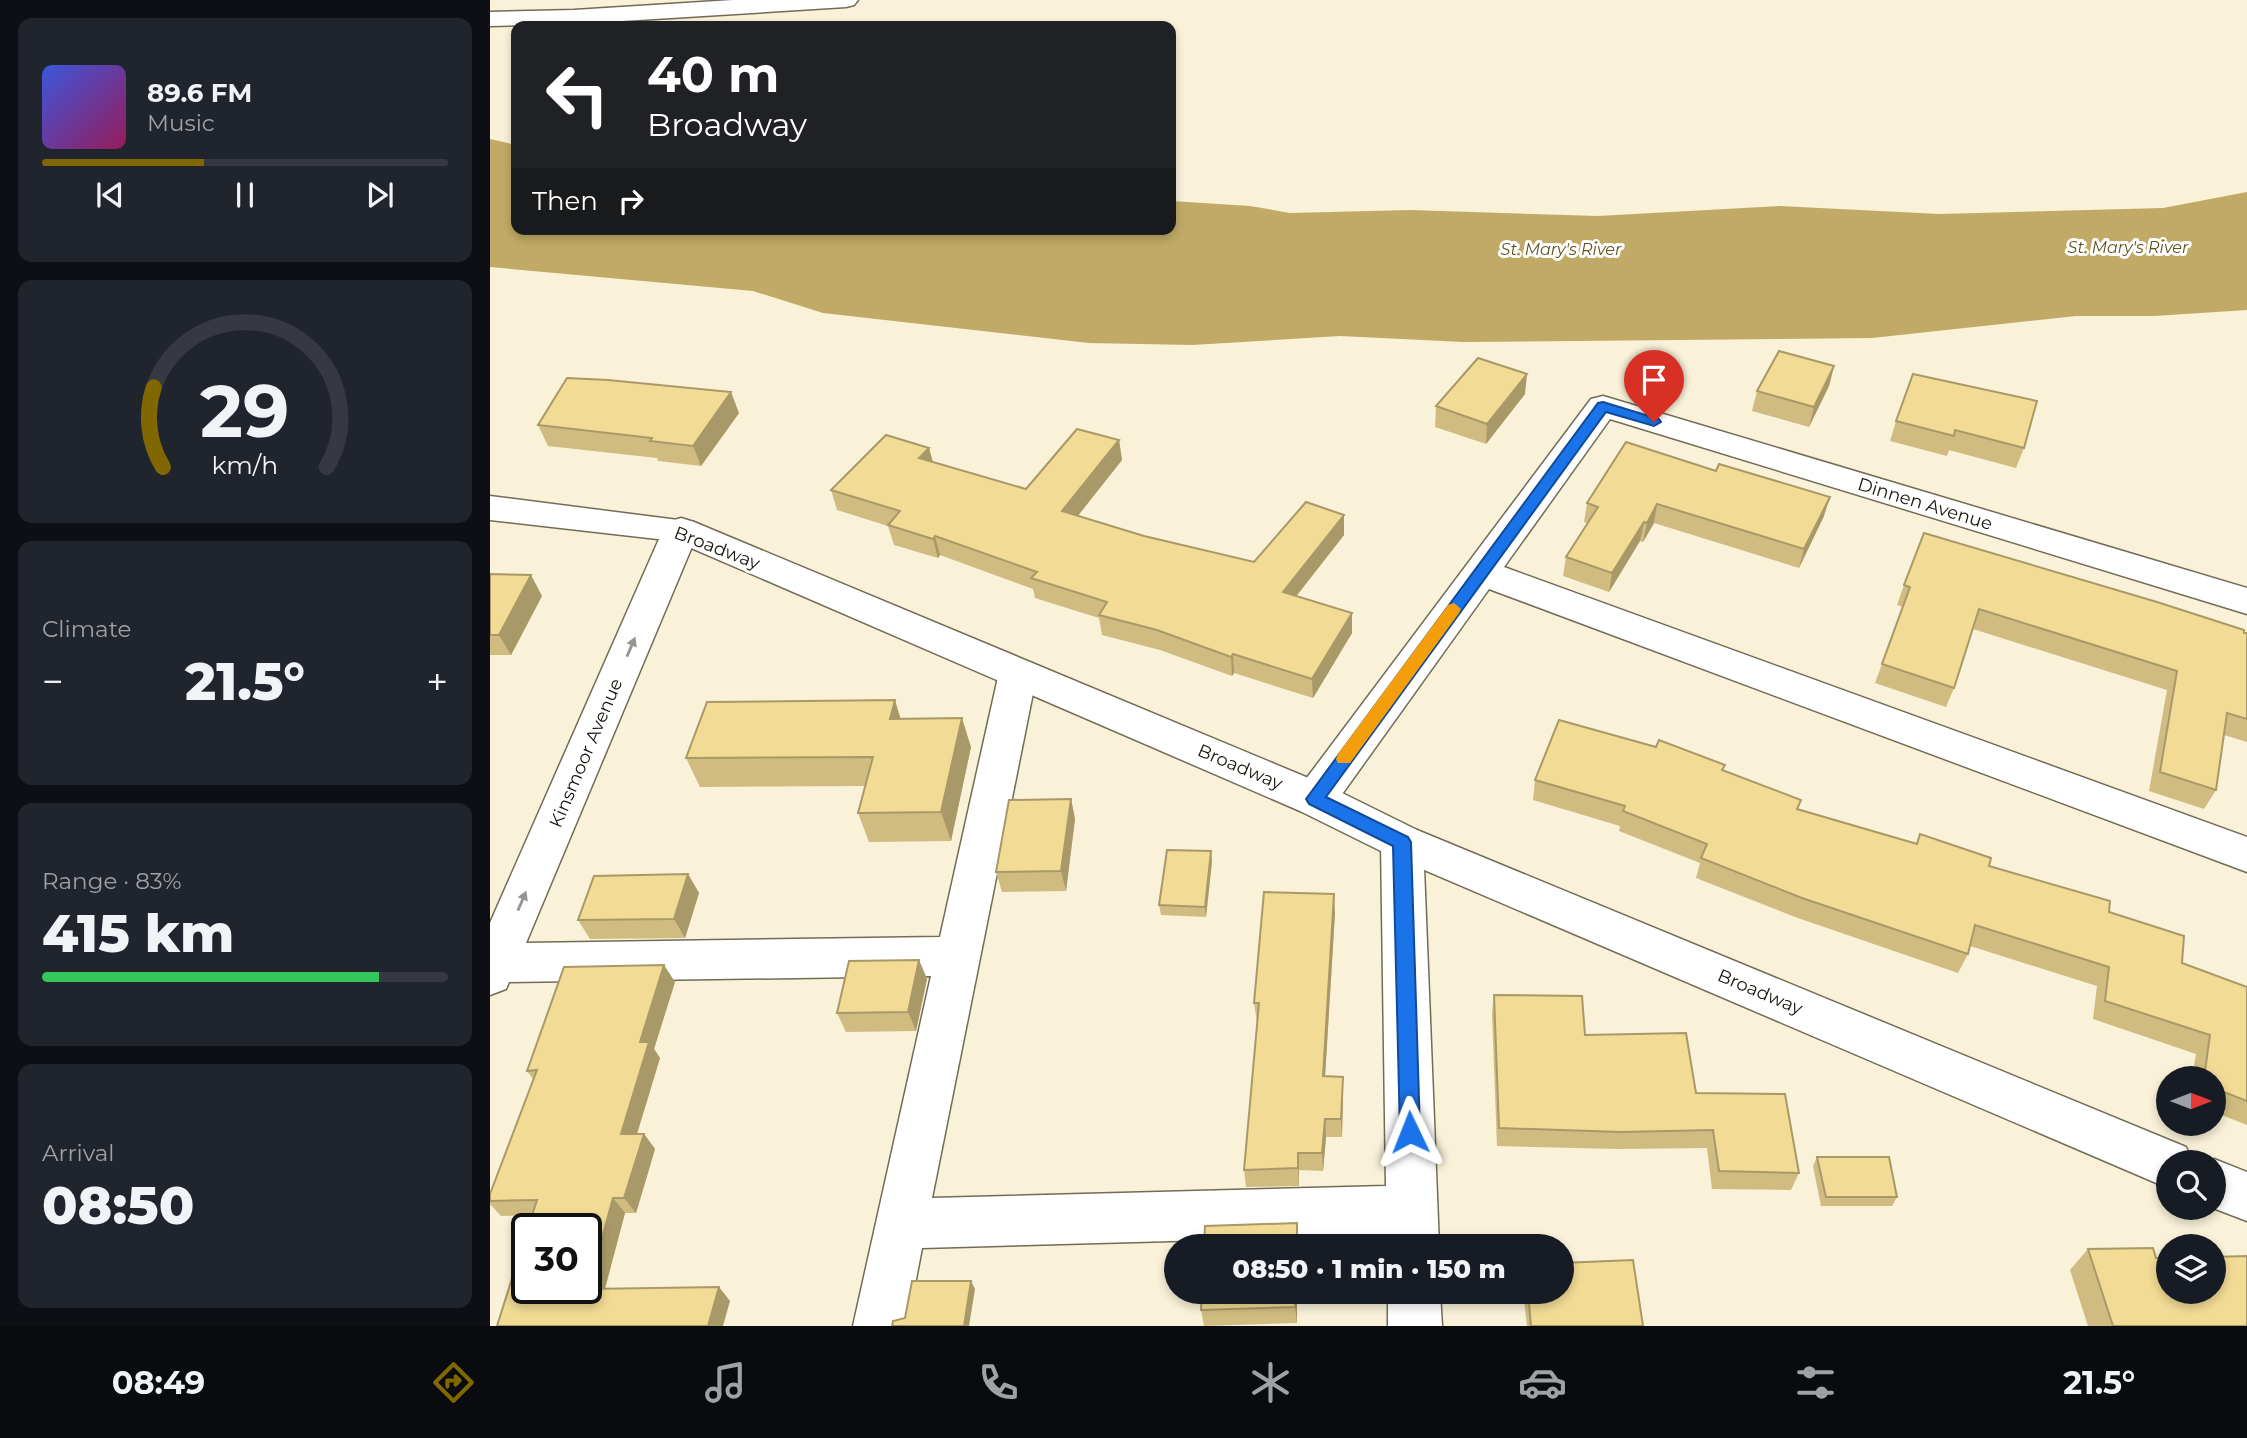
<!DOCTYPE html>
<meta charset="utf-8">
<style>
body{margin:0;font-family:Montserrat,sans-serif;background:#20242c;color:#f1f3f6;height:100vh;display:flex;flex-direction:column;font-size:26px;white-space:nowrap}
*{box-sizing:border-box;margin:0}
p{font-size:23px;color:#9ea1a6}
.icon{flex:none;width:38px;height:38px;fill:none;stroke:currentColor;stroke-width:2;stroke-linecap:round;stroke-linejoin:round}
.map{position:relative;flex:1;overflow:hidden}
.panel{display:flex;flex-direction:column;gap:18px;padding:18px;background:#0d0f14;width:490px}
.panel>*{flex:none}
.hud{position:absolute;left:21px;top:21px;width:665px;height:214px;border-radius:14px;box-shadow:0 4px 10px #0003;background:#202124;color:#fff;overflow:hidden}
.needle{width:46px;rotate:90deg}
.tools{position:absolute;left:1666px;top:1066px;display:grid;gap:14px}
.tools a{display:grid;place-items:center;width:70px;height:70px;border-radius:50%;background:#171b24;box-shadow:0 4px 10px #0003;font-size:35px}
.speed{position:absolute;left:21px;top:1213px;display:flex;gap:14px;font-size:35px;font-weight:700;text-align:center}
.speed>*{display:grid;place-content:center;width:91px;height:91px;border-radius:50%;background:#171b24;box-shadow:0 4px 10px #0003;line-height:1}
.speed .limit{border:4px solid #111;border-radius:10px;background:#fff;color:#111}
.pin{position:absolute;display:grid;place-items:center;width:60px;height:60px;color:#fff;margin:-72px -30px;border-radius:50% 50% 50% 0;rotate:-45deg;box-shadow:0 0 7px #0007}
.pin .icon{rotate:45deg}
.me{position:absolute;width:77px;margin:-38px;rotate:358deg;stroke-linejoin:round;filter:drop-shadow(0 0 5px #0008)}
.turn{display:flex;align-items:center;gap:24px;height:147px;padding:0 21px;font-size:32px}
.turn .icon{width:91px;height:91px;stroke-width:2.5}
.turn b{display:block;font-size:49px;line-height:60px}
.then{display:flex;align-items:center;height:66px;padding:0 21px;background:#0003;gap:14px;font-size:26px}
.big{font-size:52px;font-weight:800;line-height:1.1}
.panel .widget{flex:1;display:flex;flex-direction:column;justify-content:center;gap:10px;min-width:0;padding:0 24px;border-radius:14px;background:#20242c}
.panel .dial{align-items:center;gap:0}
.dial svg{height:182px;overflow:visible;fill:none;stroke:#363941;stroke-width:7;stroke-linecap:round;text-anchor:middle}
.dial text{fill:#f1f3f6;stroke:none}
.song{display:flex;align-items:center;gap:21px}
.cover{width:84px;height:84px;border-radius:10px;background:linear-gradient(135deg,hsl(230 70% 55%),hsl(330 70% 35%))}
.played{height:7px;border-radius:4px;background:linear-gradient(90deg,#816700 40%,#363941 40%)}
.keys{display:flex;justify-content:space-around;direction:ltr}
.heat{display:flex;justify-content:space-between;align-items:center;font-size:38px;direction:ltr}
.charge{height:10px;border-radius:5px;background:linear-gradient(90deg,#34c759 83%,#363941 0)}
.trip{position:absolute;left:674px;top:1234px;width:410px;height:70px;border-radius:35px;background:#171b24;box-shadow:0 4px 10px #0003;font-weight:800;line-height:70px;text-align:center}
.menu{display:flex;height:112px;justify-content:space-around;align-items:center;background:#090b0e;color:#9ea1a6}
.menu .icon{width:49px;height:49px}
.menu .active{color:#816700}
.menu b{font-size:32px;color:#f1f3f6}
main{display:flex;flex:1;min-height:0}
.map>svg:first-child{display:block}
.water{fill:#c0aa65}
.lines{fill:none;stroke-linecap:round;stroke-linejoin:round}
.minor-casing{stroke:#726b56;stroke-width:3}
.major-casing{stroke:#726b56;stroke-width:3}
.minor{fill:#fff;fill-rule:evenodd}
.major{fill:#fff;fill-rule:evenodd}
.wall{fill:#d0bc80}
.shaded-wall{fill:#a99968}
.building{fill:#f2db95;stroke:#a99968;stroke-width:2}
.oneway{fill:#969591}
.route{fill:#1a73e8;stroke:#114b97;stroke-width:2}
.slow{fill:#f59e0b}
.labels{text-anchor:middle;stroke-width:6;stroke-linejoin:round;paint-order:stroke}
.far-water-label{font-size:16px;font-style:italic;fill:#60501b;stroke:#fff}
.street-label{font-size:18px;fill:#16130b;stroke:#fff}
</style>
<main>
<section class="panel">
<div class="widget">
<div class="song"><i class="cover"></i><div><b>89.6 FM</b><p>Music</p></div></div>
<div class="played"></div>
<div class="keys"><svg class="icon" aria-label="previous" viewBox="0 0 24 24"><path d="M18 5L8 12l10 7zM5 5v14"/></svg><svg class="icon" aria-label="pause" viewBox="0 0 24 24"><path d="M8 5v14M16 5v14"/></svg><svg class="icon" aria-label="next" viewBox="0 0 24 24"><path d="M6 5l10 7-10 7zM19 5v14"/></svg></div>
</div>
<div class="widget dial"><svg viewBox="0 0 100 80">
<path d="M14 69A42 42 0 1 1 86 69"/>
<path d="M14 69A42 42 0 0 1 10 34" stroke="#816700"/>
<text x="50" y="56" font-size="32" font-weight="700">29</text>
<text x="50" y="72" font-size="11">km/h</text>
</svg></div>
<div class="widget"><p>Climate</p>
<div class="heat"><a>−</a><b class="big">21.5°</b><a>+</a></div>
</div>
<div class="widget"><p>Range · 83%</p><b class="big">415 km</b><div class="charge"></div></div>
<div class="widget"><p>Arrival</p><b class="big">08:50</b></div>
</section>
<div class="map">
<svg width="1757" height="1326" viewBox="0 0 1757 1326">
<rect width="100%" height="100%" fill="#f9f1d8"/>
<path class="water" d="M 0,139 L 26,145 L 26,229 L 681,229 L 681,201 L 760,206 L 800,213 L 920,210 L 1108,216 L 1290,206 L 1449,214 L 1673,208 L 1757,192 L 1757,310 L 1664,316 L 1586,316 L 1382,338 L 973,342 L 850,336 L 702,345 L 599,343 L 333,313 L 263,291 L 0,267 Z"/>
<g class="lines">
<g class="minor-casing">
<g id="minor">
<path d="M 243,0 L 368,0 L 364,5 L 356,7 L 84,24 L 0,26 L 0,12 L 84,10 Z"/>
<path d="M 1113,396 L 1757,588 L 1757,614 L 1120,419 L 1014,567 L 1757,837 L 1757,872 L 999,589 L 840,811 L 825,815 L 810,811 L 804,799 L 810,787 L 1101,399 Z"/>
<path d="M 191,518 L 204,522 L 209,530 L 36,943 L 450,937 L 509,673 L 514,663 L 528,659 L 542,663 L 547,673 L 442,1198 L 896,1186 L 891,842 L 897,830 L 912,825 L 927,830 L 933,842 L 949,1246 L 897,1246 L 897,1235 L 432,1248 L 417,1326 L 363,1326 L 441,976 L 19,982 L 16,989 L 0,995 L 0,923 L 173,530 L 178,522 Z"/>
<path d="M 898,1292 L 950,1292 L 952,1326 L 898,1326 Z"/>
</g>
</g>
<g class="major-casing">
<g id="major">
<path d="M 0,496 L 204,522 L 840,787 L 927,830 L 1696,1147 L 1702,1162 L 1678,1162 L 1678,1188 L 897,854 L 810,811 L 185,541 L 0,520 Z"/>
<path d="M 1724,1159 L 1757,1172 L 1757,1221 L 1723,1208 L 1724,1162 L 1716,1162 Z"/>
</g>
</g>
<use href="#minor" class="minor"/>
<use href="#major" class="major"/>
</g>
<g class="wall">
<path d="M 1344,366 L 1339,386 L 1319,427 L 1262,411 L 1267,391 Z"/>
<path d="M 1035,394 L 996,444 L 945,427 L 946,406 Z"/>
<path d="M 1547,401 L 1534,448 L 1526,468 L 1459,450 L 1457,456 L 1400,441 L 1406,421 Z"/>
<path d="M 249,413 L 211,466 L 168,461 L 167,458 L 58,446 L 48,425 Z"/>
<path d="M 629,440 L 632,460 L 587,516 L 654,536 L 764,562 L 854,535 L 806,596 L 862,613 L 862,633 L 823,698 L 744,673 L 742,676 L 670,650 L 612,635 L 609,618 L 545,598 L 543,589 L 450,555 L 448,558 L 404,545 L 398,526 L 347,510 L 341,490 L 439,448 L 443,462 L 536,489 Z"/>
<path d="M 1136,442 L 1334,516 L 1309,568 L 1164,523 L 1153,542 L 1150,541 L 1119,592 L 1073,576 L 1076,557 L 1098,523 L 1094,522 L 1097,503 Z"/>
<path d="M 0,574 L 52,596 L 21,655 L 0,655 Z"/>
<path d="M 1414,585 L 1757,633 L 1757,742 L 1734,735 L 1726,790 L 1714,809 L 1659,791 L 1677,690 L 1483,629 L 1464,688 L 1456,707 L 1385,683 L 1413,607 L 1407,605 Z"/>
<path d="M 411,719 L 481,747 L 461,841 L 379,842 L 368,813 L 375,786 L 210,787 L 196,758 Z"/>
<path d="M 1166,747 L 1235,765 L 1233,771 L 1308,809 L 1426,843 L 1430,834 L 1499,866 L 1619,912 L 1692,963 L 1757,987 L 1757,1125 L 1724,1112 L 1724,1078 L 1702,1078 L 1706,1054 L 1603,1019 L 1607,986 L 1480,946 L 1478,954 L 1468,973 L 1305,917 L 1206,878 L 1210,863 L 1129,831 L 1130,826 L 1043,800 L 1045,780 Z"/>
<path d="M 581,799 L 585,819 L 576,891 L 512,892 L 506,872 Z"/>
<path d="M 722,861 L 716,917 L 671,915 L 669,905 Z"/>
<path d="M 198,874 L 209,893 L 195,938 L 100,939 L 88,920 Z"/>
<path d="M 845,913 L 835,1076 L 853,1095 L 852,1137 L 836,1137 L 833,1171 L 809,1170 L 809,1186 L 756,1187 L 754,1170 L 767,1022 L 764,1003 Z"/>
<path d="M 429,960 L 437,979 L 426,1031 L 356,1032 L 347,1013 Z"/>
<path d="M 185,982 L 164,1049 L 170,1058 L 147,1134 L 154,1134 L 165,1149 L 146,1213 L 135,1213 L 115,1289 L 240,1301 L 7,1326 L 42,1215 L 11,1216 L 0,1204 L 0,1194 L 43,1079 L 37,1071 Z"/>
<path d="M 1004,995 L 1095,1035 L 1206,1093 L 1309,1173 L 1301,1190 L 1222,1189 L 1217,1148 L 1127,1149 L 1007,1146 L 1002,1014 Z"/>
<path d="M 1327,1157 L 1407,1197 L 1402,1206 L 1331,1206 L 1323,1166 Z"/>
<path d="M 1598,1249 L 1666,1258 L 1757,1326 L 1598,1326 L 1580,1270 Z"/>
<path d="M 807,1292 L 807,1323 L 714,1326 L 711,1310 Z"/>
<path d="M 1033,1292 L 1071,1292 L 1153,1326 L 1037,1326 Z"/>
</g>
<g class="shaded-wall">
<path d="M 1344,366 L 1339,386 L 1319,427 L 1324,407 Z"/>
<path d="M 1037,374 L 1035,394 L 996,444 L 997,424 Z"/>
<path d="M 241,392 L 249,413 L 211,466 L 203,446 Z"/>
<path d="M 629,440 L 632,460 L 576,531 L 572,511 Z"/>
<path d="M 439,448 L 444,467 L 429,458 Z"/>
<path d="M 1340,497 L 1334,516 L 1309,568 L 1314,549 Z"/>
<path d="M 1167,504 L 1164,523 L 1153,542 L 1157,523 Z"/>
<path d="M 854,515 L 854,535 L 794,612 L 793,592 Z"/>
<path d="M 1154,522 L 1150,541 L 1119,592 L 1122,573 Z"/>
<path d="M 445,536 L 450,555 L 448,558 L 443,539 Z"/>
<path d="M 41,575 L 52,596 L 21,655 L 9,635 Z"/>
<path d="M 862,613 L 862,633 L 823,698 L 822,679 Z"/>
<path d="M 743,654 L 744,673 L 742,676 L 741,657 Z"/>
<path d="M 405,700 L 414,730 L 400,719 Z"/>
<path d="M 472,718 L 481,747 L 461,841 L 451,812 Z"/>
<path d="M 581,799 L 585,819 L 576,891 L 571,871 Z"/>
<path d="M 721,851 L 722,861 L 716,917 L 715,907 Z"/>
<path d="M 198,874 L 209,893 L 195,938 L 184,919 Z"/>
<path d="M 844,894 L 845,913 L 834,1094 L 833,1076 Z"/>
<path d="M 429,960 L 437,979 L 426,1031 L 418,1012 Z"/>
<path d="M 174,965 L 185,982 L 164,1049 L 170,1058 L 142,1150 L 131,1134 L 150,1042 Z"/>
<path d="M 853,1077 L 853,1095 L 852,1137 L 851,1119 Z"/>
<path d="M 835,1119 L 836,1137 L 833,1171 L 832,1153 Z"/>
<path d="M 154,1134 L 165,1149 L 146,1213 L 134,1198 Z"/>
<path d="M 808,1153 L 809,1170 L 809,1186 L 808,1168 Z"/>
<path d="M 123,1198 L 135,1213 L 111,1303 L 98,1289 Z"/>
<path d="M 481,1281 L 485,1289 L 479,1326 L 474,1326 Z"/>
<path d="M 229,1287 L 240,1301 L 233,1326 L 218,1326 Z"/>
<path d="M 806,1292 L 807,1292 L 807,1323 L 805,1307 Z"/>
</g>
<g class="building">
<path d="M 1289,351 L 1344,366 L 1324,407 L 1267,391 Z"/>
<path d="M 988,358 L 1037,374 L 997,424 L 946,406 Z"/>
<path d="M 1423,374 L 1547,401 L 1534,448 L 1465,430 L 1464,436 L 1406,421 Z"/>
<path d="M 77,378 L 118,380 L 241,392 L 203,446 L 160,441 L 162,438 L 48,425 Z"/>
<path d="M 587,429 L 629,440 L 572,511 L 654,536 L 764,562 L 816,502 L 854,515 L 793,592 L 862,613 L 822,679 L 743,654 L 741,657 L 667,630 L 609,615 L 617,602 L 541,578 L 547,572 L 445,536 L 443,539 L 398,525 L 410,511 L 341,490 L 396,435 L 439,448 L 429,458 L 536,489 Z"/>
<path d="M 1136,442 L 1226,471 L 1229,464 L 1340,497 L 1314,549 L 1167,504 L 1157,523 L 1154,522 L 1122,573 L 1076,557 L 1108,507 L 1097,503 Z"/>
<path d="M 1434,533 L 1667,602 L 1754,630 L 1754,633 L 1757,633 L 1757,719 L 1737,713 L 1726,790 L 1670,772 L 1687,671 L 1489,609 L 1464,688 L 1392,664 L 1420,587 L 1414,585 Z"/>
<path d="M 0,574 L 41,575 L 9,635 L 0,635 Z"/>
<path d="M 405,700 L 400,719 L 472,718 L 451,812 L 368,813 L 383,757 L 196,758 L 217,702 Z"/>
<path d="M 1069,720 L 1166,747 L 1169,740 L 1235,765 L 1232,770 L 1311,800 L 1307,809 L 1427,844 L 1430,834 L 1501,858 L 1499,866 L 1620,901 L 1619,912 L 1694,936 L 1692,963 L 1757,987 L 1757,1101 L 1724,1088 L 1724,1078 L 1714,1078 L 1720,1035 L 1615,1001 L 1619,967 L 1485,925 L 1478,954 L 1312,898 L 1211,858 L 1217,844 L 1133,811 L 1135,806 L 1045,780 Z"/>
<path d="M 581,799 L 571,871 L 506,872 L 519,800 Z"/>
<path d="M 677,850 L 721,851 L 715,907 L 669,905 Z"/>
<path d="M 198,874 L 184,919 L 88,920 L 104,876 Z"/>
<path d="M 774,892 L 844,894 L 833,1076 L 853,1077 L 851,1119 L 835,1119 L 832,1153 L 808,1153 L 808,1168 L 754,1170 L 769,1003 L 764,1003 Z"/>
<path d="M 429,960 L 418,1012 L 347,1013 L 359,961 Z"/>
<path d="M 174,965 L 150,1042 L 159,1042 L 131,1134 L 154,1134 L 134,1198 L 123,1198 L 98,1289 L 229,1287 L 218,1326 L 7,1326 L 37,1231 L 37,1288 L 96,1288 L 96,1228 L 38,1228 L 47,1200 L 0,1201 L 0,1194 L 47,1070 L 37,1071 L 74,967 Z"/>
<path d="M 1004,995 L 1092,996 L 1095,1035 L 1196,1033 L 1206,1093 L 1295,1094 L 1309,1173 L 1229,1171 L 1223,1130 L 1131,1132 L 1009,1128 Z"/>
<path d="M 1327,1157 L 1399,1157 L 1407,1197 L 1336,1197 Z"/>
<path d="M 807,1223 L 807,1246 L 714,1246 L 715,1226 Z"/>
<path d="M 1663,1248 L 1666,1258 L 1678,1258 L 1678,1292 L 1724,1292 L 1724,1257 L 1757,1256 L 1757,1326 L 1623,1326 L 1598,1249 Z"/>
<path d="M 1143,1260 L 1153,1326 L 1041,1326 L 1038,1292 L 1071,1292 L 1071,1263 Z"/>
<path d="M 422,1281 L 481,1281 L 474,1326 L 402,1326 L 403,1321 L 415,1318 Z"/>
<path d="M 712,1292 L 806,1292 L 805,1307 L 711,1310 Z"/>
</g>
<defs><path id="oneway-solid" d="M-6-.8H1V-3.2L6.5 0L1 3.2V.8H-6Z" transform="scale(1.75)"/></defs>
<g class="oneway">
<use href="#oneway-solid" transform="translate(141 647) rotate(-67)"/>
<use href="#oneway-solid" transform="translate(32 901) rotate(-67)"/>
</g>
<path class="route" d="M 1113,402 L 1169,419 L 1171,422 L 1164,426 L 1116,412 L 836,797 L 918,837 L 921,842 L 930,1132 L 927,1139 L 920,1142 L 913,1139 L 910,1132 L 903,846 L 819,804 L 816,799 L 1108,403 Z"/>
<path class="slow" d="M 964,603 L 971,609 L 969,613 L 860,763 L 848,763 L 846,759 L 848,754 L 958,605 Z"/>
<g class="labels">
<g class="far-water-label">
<text x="1638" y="253">St. Mary's River</text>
<text x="1071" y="255">St. Mary's River</text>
</g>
<g class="street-label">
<text transform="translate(1435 504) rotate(17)" y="6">Dinnen Avenue</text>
<text transform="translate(227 548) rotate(21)" y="6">Broadway</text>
<text transform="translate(96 753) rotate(-67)" y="6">Kinsmoor Avenue</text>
<text transform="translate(750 767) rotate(23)" y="6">Broadway</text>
<text transform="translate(1270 992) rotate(23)" y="6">Broadway</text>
</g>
</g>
</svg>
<div class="tools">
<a><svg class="needle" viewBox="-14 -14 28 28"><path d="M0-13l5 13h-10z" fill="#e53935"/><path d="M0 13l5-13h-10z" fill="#9ea1a6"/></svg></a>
<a><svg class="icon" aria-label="search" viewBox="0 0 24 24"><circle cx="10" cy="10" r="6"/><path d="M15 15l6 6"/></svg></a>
<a><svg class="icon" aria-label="layers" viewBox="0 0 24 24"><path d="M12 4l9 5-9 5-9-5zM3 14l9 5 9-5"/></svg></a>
</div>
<div class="speed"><div class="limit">30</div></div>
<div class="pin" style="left:1164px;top:422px;background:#d93025"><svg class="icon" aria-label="arrive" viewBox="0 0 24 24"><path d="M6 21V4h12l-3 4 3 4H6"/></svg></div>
<svg class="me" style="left:920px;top:1132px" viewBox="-20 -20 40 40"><path d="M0-17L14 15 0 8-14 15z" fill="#1a73e8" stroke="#fff" stroke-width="4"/></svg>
<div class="trip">08:50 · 1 min · 150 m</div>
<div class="hud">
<div class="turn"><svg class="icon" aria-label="left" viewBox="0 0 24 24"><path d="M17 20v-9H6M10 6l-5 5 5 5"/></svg><div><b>40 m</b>Broadway</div></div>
<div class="then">Then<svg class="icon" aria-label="right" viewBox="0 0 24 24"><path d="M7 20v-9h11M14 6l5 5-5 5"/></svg></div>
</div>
</div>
</main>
<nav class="menu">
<b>08:49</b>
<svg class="icon active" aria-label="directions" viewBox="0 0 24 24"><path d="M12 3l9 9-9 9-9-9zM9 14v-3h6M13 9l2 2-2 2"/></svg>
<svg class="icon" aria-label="music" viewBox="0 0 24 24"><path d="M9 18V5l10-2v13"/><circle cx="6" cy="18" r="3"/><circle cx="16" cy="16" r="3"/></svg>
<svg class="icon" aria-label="phone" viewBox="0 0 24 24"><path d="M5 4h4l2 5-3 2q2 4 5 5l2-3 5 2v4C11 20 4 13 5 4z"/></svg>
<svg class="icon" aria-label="climate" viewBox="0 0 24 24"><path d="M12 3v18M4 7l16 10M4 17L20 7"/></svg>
<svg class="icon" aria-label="car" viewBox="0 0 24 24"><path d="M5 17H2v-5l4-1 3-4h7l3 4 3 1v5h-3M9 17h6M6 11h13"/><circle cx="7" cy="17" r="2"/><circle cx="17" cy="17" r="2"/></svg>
<svg class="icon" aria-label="filters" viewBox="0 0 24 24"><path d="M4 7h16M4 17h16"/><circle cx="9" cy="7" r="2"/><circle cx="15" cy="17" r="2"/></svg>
<b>21.5°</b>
</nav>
